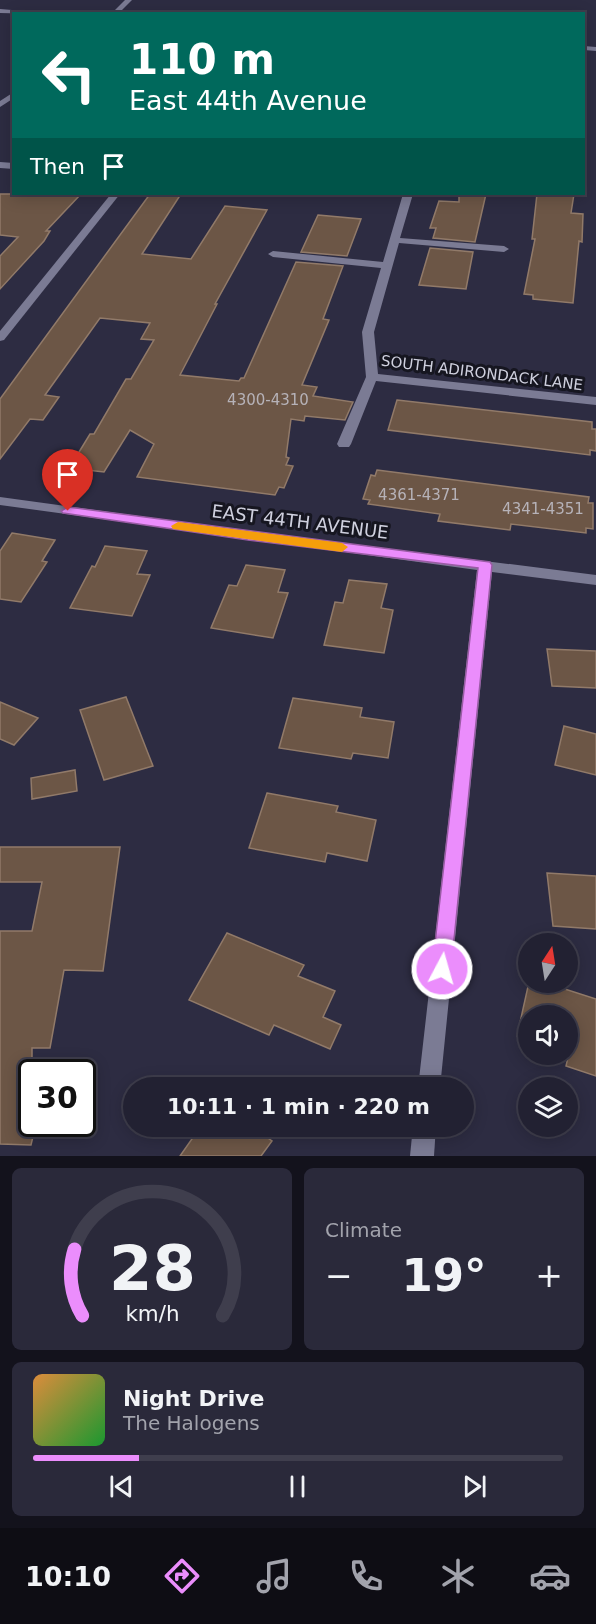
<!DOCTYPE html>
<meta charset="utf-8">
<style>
body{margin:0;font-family:"DejaVu Sans",sans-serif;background:#2a293a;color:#f1f3f6;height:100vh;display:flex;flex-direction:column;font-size:22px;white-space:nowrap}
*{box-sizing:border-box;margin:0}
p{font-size:20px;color:#a2a3ac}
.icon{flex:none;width:33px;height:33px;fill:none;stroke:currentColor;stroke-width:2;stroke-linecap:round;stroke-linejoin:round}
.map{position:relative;height:1156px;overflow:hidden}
.details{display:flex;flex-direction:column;gap:12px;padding:12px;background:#13121c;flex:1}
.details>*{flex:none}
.top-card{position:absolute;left:12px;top:12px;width:573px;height:183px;border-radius:0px;box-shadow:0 3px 15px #0003,0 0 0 2px #3f3e4d;background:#00695c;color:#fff;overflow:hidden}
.needle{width:39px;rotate:12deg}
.tools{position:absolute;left:518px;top:933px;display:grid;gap:12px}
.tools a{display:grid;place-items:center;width:60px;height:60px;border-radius:50%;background:#222132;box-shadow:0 3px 15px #0003,0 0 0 2px #3f3e4d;font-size:30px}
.speed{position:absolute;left:18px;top:1059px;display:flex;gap:12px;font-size:30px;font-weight:700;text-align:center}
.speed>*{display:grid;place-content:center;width:78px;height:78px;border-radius:50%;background:#222132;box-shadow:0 3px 15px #0003,0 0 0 2px #3f3e4d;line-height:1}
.speed .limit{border:3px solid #111;border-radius:9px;background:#fff;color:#111}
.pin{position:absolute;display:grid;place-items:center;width:51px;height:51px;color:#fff;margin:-62px -26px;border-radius:50% 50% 50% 0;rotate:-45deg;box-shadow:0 0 6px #0007}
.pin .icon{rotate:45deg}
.me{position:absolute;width:66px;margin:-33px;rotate:6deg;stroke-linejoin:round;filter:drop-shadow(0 0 4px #0008)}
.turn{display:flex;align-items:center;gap:21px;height:126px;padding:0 18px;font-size:27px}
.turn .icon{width:78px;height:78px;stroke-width:2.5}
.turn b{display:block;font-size:42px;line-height:51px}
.then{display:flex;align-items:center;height:57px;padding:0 18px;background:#0003;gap:12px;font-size:22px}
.big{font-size:45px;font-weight:600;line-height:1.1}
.details .tile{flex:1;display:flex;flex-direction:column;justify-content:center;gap:9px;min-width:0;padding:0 21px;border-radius:9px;background:#2a293a}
.details .dial{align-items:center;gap:0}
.dial svg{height:156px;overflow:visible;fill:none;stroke:#3f3e4d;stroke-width:7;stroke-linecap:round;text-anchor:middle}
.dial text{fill:#f1f3f6;stroke:none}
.song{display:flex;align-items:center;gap:18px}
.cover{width:72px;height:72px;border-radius:9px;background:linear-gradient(135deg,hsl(30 70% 55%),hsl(130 70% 35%))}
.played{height:6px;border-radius:3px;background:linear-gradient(90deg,#eb8dfc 20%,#3f3e4d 20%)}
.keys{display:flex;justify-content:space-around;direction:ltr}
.heat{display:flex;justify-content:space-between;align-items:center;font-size:33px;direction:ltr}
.details .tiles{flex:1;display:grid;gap:12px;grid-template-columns:1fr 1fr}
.tile:last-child{grid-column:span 2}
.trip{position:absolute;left:123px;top:1077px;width:351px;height:60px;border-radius:30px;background:#222132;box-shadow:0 3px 15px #0003,0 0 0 2px #3f3e4d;font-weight:600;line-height:60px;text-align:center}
.menu{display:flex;height:96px;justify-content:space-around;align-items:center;background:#0e0d14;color:#a2a3ac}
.menu .icon{width:42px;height:42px}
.menu .on{color:#eb8dfc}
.menu b{font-size:27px;color:#f1f3f6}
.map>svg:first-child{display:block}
.building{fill:#6c5646;stroke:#917a69;stroke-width:1.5}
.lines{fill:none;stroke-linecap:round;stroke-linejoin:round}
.minor{fill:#7b7b94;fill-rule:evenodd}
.route{fill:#eb8dfc;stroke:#995ca4;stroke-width:1.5}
.slow{fill:#f59e0b}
.labels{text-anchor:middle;stroke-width:6;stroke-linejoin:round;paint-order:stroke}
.far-street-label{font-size:15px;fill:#cfd0de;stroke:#161620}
.number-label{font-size:15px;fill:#b6b2b8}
.street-label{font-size:18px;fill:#cfd0de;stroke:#161620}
</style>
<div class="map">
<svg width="596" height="1156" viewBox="0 0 596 1156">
<rect width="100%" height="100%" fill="#2d2c42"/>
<g class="building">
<path d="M 0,194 L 81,194 L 46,231 L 50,231 L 44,241 L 0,289 L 0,256 L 18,237 L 0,235 Z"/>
<path d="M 150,194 L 181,194 L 142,254 L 191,259 L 225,206 L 267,210 L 215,304 L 217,304 L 180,375 L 239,381 L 241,378 L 244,378 L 296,262 L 343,266 L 323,319 L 329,320 L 302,385 L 317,387 L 313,396 L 353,402 L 345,420 L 305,416 L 304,421 L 291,419 L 286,457 L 289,458 L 286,465 L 293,466 L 284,488 L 279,487 L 275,495 L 137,477 L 154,444 L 130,430 L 104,472 L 77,469 L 84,458 L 76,457 L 90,434 L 94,434 L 126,379 L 131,379 L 154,340 L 141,339 L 150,323 L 100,318 L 45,395 L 59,397 L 43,420 L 30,419 L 0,459 L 0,399 Z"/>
<path d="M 459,194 L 486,194 L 475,242 L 433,238 L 436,228 L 430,228 L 439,201 L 459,202 Z"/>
<path d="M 537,194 L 574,194 L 571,213 L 583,214 L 582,242 L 579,241 L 573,303 L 533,299 L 533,295 L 524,294 L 535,239 L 532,239 Z"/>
<path d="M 318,215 L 361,219 L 347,256 L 301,252 Z"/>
<path d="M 430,248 L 473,252 L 466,289 L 419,285 Z"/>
<path d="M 397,400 L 592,422 L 592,429 L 596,429 L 596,451 L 590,450 L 590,455 L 388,430 Z"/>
<path d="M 377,470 L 589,497 L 588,503 L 593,503 L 593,529 L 586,528 L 586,533 L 511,524 L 510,530 L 438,521 L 440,514 L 368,504 L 370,500 L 363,499 L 371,475 L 375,476 Z"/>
<path d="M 12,533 L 55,540 L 42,561 L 47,562 L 21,602 L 0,599 L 0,551 Z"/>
<path d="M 105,546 L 147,551 L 137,574 L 150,575 L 132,616 L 70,608 L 92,566 L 95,567 Z"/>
<path d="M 246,565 L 285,570 L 278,592 L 288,593 L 273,638 L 211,628 L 229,585 L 237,586 Z"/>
<path d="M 349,580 L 387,584 L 381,608 L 393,610 L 384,653 L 324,645 L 335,602 L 343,603 Z"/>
<path d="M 547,649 L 596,651 L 596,688 L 552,686 Z"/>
<path d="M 126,697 L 153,766 L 104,780 L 80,710 Z"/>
<path d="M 293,698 L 362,708 L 360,717 L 394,722 L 388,758 L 353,753 L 351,759 L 279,748 Z"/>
<path d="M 0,702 L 38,718 L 14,745 L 0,739 Z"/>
<path d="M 564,726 L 596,734 L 596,775 L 555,765 Z"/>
<path d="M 75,770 L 77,791 L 32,799 L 31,778 Z"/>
<path d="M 267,793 L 338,806 L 336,812 L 376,820 L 367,861 L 327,853 L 325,862 L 249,848 Z"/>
<path d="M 0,847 L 120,847 L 103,971 L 64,970 L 50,1048 L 32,1048 L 32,1124 L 36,1124 L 31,1145 L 0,1144 L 0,931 L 32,931 L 42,882 L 0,882 Z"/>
<path d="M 547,873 L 596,876 L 596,929 L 553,926 Z"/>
<path d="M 227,933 L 304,965 L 298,976 L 335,991 L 323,1017 L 341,1025 L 330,1049 L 274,1025 L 269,1035 L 189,1000 Z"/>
<path d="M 529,982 L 543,982 L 596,999 L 596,1076 L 566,1066 L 569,1053 L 567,1053 L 567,1016 L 528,1016 L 528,1040 L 517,1036 Z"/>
<path d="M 201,1126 L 251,1126 L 272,1141 L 261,1156 L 180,1156 Z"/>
</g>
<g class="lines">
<g class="minor">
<path d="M 125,0 L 132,0 L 118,14 L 111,14 Z"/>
<path d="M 0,9 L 36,12 L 39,14 L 0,13 Z"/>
<path d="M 584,46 L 596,47 L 596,51 L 584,50 Z"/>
<path d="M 14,92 L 14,98 L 0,107 L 0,101 Z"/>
<path d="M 0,162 L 14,163 L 14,169 L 0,168 Z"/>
<path d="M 111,194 L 120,194 L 4,340 L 0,341 L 0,331 Z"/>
<path d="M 403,194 L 413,194 L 400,238 L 504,246 L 509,249 L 504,252 L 399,243 L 374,332 L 378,374 L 596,397 L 596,405 L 376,381 L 351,444 L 349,447 L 339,447 L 337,444 L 366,377 L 362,332 L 381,268 L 273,257 L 268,254 L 273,251 L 383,262 Z"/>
<path d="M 0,497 L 248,531 L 596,575 L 596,585 L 492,572 L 440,1088 L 418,1088 L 477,570 L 0,505 Z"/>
<path d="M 413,1126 L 436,1126 L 434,1156 L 410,1156 Z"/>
</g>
</g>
<path class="route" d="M 68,507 L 490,562 L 492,565 L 451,969 L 449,975 L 442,977 L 435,975 L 432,969 L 478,568 L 248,540 L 63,513 L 61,511 Z"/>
<path class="slow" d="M 178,522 L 342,543 L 348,547 L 342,552 L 173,529 L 171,526 Z"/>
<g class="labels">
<g class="far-street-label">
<text transform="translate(482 373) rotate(7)" y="5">SOUTH ADIRONDACK LANE</text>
</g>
<g class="number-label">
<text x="268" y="405">4300-4310</text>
<text x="419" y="500">4361-4371</text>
<text x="543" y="514">4341-4351</text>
</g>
<g class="street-label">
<text transform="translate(300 522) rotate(7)" y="6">EAST 44TH AVENUE</text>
</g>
</g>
</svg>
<div class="tools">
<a><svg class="needle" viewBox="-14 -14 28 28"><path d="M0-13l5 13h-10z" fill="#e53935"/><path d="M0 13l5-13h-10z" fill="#a2a3ac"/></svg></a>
<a><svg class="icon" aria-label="sound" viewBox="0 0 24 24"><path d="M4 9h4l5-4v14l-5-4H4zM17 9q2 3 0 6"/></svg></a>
<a><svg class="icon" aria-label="layers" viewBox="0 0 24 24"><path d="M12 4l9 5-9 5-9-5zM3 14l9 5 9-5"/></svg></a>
</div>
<div class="speed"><div class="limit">30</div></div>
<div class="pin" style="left:68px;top:511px;background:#d93025"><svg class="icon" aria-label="arrive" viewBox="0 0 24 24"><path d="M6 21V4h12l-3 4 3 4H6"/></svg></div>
<svg class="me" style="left:442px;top:969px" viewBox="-20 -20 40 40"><circle r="17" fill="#eb8dfc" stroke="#fff" stroke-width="3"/><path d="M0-11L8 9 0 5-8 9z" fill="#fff"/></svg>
<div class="trip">10:11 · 1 min · 220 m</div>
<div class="top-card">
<div class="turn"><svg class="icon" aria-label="left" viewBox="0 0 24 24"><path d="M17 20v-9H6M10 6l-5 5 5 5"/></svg><div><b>110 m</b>East 44th Avenue</div></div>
<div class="then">Then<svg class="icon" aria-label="arrive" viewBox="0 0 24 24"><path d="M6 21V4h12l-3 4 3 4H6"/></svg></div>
</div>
</div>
<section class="details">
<div class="tiles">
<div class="tile dial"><svg viewBox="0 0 100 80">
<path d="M14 69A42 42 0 1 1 86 69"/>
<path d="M14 69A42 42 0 0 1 10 35" stroke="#eb8dfc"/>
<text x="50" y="56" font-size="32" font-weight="700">28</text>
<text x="50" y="72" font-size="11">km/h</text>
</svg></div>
<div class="tile"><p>Climate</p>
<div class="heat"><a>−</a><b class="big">19°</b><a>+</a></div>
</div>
<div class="tile">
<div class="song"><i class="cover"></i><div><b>Night Drive</b><p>The Halogens</p></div></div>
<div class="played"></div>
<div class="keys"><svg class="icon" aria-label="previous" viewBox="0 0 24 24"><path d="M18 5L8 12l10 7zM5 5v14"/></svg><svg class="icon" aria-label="pause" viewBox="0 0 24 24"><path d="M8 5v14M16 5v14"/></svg><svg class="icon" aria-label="next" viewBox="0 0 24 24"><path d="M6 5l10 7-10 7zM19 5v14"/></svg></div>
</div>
</div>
</section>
<nav class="menu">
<b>10:10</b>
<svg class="icon on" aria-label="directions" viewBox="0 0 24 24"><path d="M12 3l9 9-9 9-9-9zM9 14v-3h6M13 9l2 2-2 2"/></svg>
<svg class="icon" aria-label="music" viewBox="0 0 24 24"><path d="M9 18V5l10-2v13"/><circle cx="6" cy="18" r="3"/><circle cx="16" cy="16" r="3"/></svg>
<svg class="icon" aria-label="phone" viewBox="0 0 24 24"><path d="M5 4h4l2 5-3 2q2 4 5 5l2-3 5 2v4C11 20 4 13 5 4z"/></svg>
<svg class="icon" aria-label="climate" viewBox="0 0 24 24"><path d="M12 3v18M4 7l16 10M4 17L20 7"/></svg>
<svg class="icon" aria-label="car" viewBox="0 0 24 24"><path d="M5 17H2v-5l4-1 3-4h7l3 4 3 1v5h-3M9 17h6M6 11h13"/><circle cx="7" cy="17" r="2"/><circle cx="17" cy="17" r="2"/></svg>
</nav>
